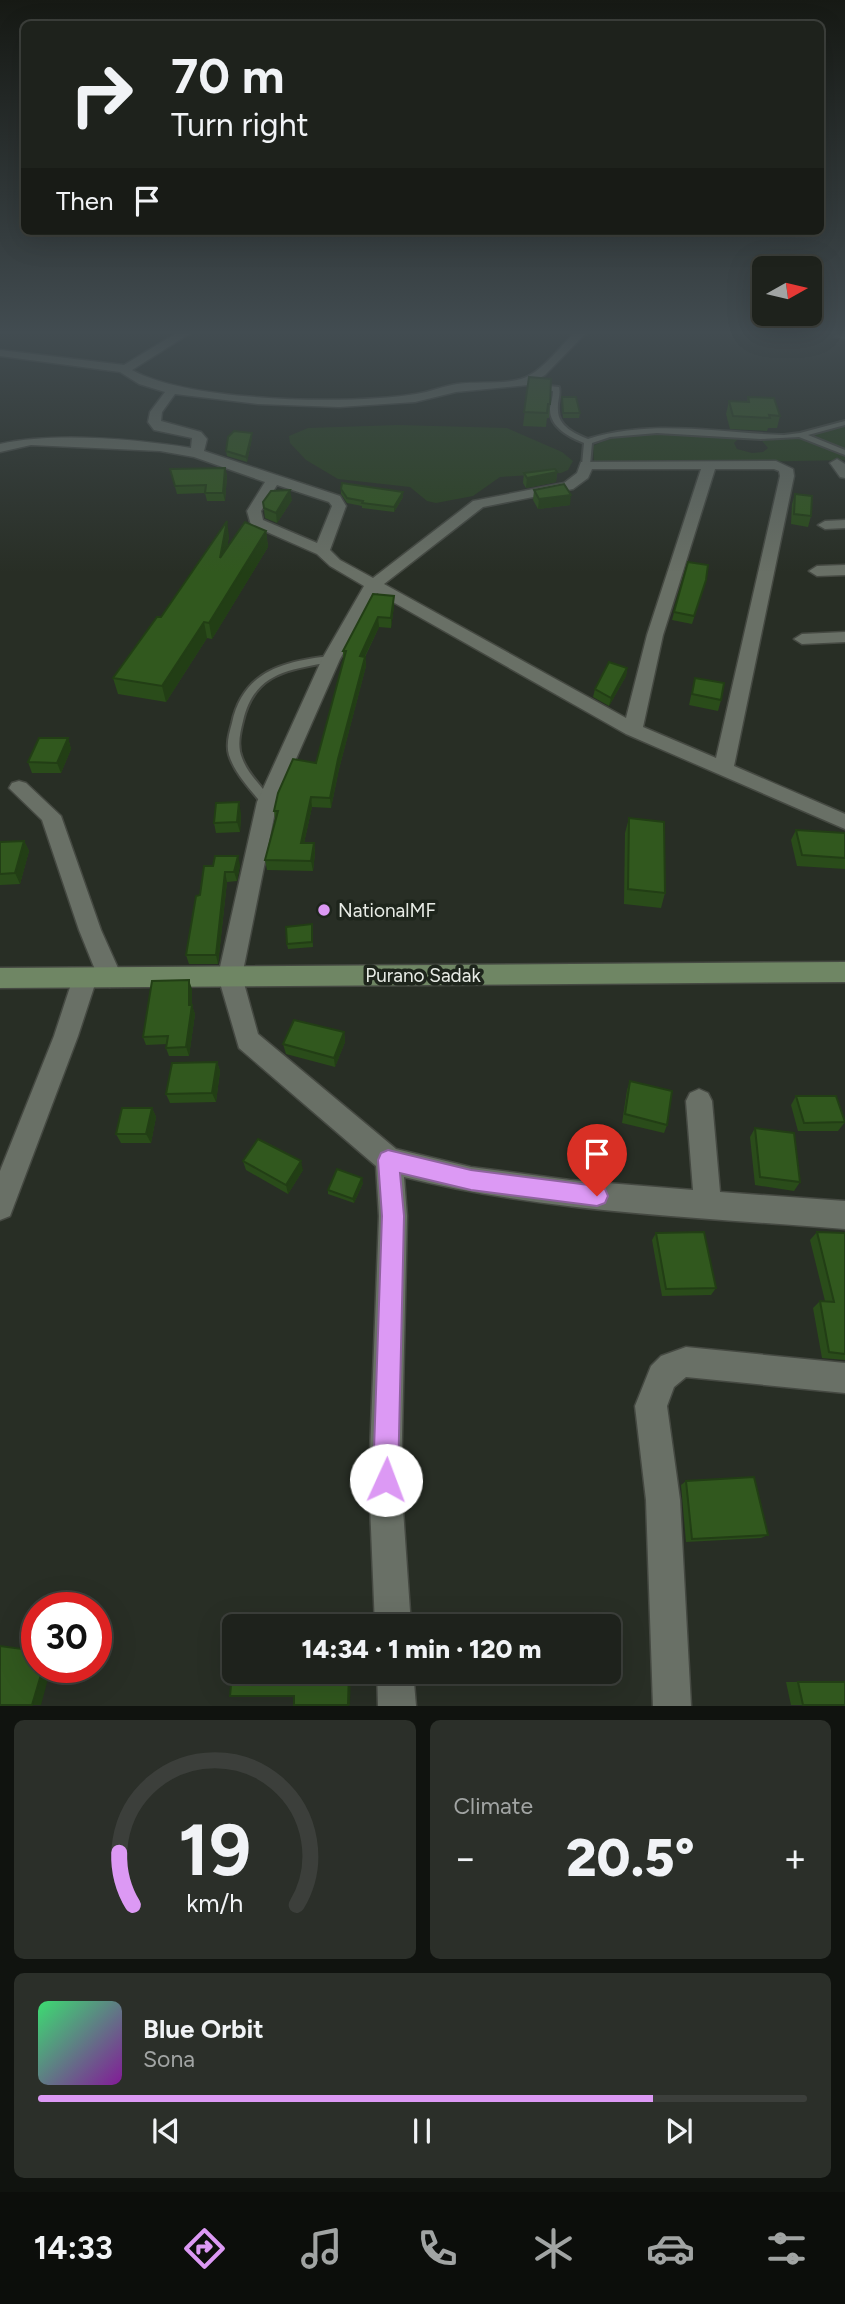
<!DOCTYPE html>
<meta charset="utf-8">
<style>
body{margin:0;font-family:Figtree,sans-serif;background:#2b2f29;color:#f1f3f6;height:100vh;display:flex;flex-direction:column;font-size:26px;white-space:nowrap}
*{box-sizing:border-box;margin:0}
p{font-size:23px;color:#a1a4a3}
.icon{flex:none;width:38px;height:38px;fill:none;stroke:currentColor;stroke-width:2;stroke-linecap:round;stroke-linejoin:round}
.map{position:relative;height:1706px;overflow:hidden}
.panel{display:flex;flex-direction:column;gap:14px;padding:14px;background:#10130f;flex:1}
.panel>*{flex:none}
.banner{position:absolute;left:21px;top:21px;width:803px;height:214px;border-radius:10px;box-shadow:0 7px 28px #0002,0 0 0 2px #3c3f3b;background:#1e221c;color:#f1f3f6;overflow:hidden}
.needle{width:46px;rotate:82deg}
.fabs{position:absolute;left:752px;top:256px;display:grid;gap:14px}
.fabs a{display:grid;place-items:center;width:70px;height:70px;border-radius:10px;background:#1e221c;box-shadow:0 7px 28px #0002,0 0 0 2px #3c3f3b;font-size:35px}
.speed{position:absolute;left:21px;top:1592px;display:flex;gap:14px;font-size:35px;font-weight:700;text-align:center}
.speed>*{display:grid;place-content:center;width:91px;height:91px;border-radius:50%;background:#1e221c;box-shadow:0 7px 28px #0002,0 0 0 2px #3c3f3b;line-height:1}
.speed .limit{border:10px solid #d22;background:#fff;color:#111}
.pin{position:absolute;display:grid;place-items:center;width:60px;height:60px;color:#fff;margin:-72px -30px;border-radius:50% 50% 50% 0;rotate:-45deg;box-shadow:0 0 7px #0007}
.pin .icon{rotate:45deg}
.me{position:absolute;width:77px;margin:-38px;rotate:2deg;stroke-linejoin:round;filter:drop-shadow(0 0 5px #0008)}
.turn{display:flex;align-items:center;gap:24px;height:147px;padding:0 35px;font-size:32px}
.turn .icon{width:91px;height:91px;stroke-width:2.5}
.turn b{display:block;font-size:49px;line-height:60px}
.then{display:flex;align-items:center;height:66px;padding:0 35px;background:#0003;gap:14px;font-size:26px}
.big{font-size:52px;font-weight:800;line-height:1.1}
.panel .card{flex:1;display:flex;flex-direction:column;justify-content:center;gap:10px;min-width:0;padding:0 24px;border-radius:10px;background:#2b2f29}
.panel .dial{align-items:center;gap:0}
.dial svg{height:182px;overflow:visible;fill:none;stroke:#3c3f3b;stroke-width:7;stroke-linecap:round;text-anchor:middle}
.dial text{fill:#f1f3f6;stroke:none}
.song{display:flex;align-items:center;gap:21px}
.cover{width:84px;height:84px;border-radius:10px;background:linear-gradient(135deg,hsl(140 70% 55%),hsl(290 70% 35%))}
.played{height:7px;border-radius:4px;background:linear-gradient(90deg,#dc99f4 80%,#3c3f3b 80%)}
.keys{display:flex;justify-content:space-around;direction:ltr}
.heat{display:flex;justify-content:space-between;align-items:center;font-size:38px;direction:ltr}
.panel .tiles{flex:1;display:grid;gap:14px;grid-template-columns:1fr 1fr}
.card:last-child{grid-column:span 2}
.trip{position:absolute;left:222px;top:1614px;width:399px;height:70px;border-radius:10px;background:#1e221c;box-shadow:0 7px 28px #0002,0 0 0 2px #3c3f3b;font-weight:800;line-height:70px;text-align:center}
.menu{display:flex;height:112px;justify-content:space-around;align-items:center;background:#0c0e0b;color:#a1a4a3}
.menu .icon{width:49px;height:49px}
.menu .current{color:#dc99f4}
.menu b{font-size:32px;color:#f1f3f6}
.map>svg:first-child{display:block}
.green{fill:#29411f}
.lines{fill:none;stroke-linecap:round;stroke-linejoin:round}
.lane-casing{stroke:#454942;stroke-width:4}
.street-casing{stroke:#454942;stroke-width:3}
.secondary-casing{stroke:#454942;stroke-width:3}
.lane{fill:#697066;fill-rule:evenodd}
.street{fill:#697066;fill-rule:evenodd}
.secondary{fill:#6f8664;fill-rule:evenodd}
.wall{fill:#2a4c1a}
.shaded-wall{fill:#223e15}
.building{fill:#31581e;stroke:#223e15;stroke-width:2}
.route{fill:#dc99f4;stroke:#8f639f;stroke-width:2}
.poi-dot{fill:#dc99f4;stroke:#1e251c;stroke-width:2.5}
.labels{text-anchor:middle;stroke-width:7;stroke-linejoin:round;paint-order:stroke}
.poi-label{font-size:19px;fill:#e8ece6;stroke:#1e251c;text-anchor:start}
.street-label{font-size:19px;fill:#e8ece6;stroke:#1e251c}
</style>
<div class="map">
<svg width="845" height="1706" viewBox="0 0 845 1706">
<rect width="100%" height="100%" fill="#282e25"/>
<g class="green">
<path d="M 398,425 L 507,428 L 562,452 L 573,461 L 568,470 L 561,473 L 500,477 L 473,496 L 436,503 L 427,501 L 410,487 L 338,479 L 306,460 L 290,443 L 289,436 L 308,428 Z"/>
<path d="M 845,425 L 845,460 L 648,464 L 594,462 L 593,446 C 636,423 691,436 738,439 L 734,443 L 737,449 L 752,453 L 763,452 L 768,448 L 762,441 L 808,435 Z"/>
</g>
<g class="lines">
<g class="lane-casing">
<g id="lane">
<path d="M 537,385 L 559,387 C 561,396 557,401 558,410 C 558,426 575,434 588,439 C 652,419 719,433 784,435 L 800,433 L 845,421 L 845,425 L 808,435 L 845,450 L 845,455 L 799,437 L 761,439 L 657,433 L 610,437 L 592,443 L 590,465 L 586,467 L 582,465 L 584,443 C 569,437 549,427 550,408 C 551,402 553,397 553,391 L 534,389 L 533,387 Z"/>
<path d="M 331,656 L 336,659 L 335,661 C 292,670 255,670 243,721 C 240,733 237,746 242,758 C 248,775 263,787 273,802 L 267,806 L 263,805 C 251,790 235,774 229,755 C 226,745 229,734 232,723 C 243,671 284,661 331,656 Z"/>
</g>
</g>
<g class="street-casing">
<g id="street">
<path d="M 175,334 L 189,334 L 132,370 C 189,402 350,405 416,394 C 430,392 443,386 457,384 C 477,381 501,385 521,379 C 541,373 559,348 573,334 L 585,334 L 545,375 L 528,385 L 456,392 L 415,402 L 339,407 L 258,404 L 175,394 L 162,412 L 161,421 L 201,432 L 207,439 L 204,451 L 340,496 L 346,506 L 330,550 L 340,560 L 373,578 L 473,501 L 564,483 L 577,473 L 581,462 L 776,461 L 793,469 L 794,476 L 734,766 L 845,814 L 845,829 L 626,734 L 377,593 L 340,659 L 277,802 L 242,976 L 258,1034 L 396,1149 L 471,1167 L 570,1180 L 693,1190 L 686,1101 L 690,1093 L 699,1089 L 708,1093 L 712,1101 L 720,1192 L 845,1201 L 845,1229 C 697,1217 549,1213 404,1177 L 407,1216 L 401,1480 L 411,1626 L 375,1626 L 369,1480 L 379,1216 L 376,1166 L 239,1048 L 218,976 L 257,802 L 322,659 L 364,586 L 330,566 L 317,554 L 251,525 L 247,511 L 265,482 L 194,457 L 160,451 L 31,445 L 0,452 L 0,444 C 55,432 135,439 191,448 L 192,438 L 154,430 L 148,422 L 150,412 L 165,392 L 139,384 L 120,372 L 0,356 L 0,350 L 124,365 ZM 592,469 L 701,469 L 647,635 L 626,718 L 384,584 L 483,507 L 573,489 L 588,478 ZM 715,469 L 774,469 L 779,471 L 780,476 L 716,758 L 643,727 L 663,635 ZM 277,485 L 329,502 L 332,506 L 317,543 L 263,520 L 261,511 Z"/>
<path d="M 845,334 L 845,339 L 834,337 L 836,335 Z"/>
<path d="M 837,459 L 845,464 L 845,478 L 840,477 L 830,463 Z"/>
<path d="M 845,520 L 845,528 L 825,529 L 818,525 L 825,521 Z"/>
<path d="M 845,565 L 845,575 L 817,576 L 809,571 L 817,566 Z"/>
<path d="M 845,632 L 845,642 L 802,644 L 794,639 L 802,634 Z"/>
<path d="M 19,781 L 26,783 L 61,816 L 101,930 L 122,977 L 118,984 L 110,987 L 102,984 L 98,977 L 79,930 L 42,820 L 9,788 L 12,783 Z"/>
<path d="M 85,968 L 93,971 L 97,978 L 78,1036 L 10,1216 L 0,1220 L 0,1171 L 54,1036 L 73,978 L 77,971 Z"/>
<path d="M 686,1347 L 845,1363 L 845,1393 L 686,1377 L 674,1387 L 667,1406 L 680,1500 L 691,1706 L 653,1706 L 646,1500 L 635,1406 L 651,1366 L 661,1356 Z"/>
<path d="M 377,1671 L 413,1671 L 416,1706 L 378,1706 Z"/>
</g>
</g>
<g class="secondary-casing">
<path id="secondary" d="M 845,962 L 845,982 L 0,988 L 0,968 Z"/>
</g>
<use href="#lane" class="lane"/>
<use href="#street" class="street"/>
<use href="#secondary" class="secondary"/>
</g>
<g class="wall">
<path d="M 529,377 L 550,404 L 549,418 L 547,418 L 546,427 L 523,426 Z"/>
<path d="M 562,397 L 580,413 L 579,418 L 563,418 Z"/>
<path d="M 748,397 L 780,416 L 777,428 L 768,428 L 767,431 L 730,429 L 726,414 L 729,401 L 747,402 Z"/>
<path d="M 252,438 L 247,462 L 227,456 L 226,451 Z"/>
<path d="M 225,468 L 227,476 L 225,501 L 207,501 L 205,493 L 177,494 L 170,469 Z"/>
<path d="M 557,472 L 556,482 L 526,488 L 523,483 L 524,473 Z"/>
<path d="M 341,489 L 403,497 L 394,512 L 362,508 L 362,506 L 347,503 L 341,494 Z"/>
<path d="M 534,490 L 570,505 L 538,509 L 533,500 Z"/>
<path d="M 795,494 L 811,516 L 808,527 L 791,524 L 792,504 Z"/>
<path d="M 292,500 L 277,523 L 265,518 L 263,502 Z"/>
<path d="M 266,531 L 268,547 L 212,639 L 207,638 L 166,702 L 118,694 L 113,678 L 161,617 L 229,536 L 227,548 Z"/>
<path d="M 688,562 L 704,587 L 692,624 L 672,620 Z"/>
<path d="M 394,596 L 394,606 L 391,628 L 379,627 L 365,657 L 366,666 L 339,769 L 331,808 L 312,807 L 304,843 L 314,843 L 315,853 L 313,871 L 267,870 L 265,860 L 275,819 L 274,811 L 316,763 L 343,661 L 343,651 Z"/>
<path d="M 627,668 L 626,676 L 609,706 L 593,697 L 595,689 Z"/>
<path d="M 695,678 L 721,700 L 718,711 L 689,705 Z"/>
<path d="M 68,738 L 71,749 L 61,773 L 32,773 L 28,762 Z"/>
<path d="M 241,813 L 240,832 L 216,833 L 214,823 Z"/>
<path d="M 629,818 L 665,893 L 661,908 L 624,904 L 625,833 Z"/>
<path d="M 796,830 L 845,833 L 845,869 L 797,866 L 791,840 Z"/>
<path d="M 24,841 L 29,851 L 20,884 L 0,885 L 0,842 Z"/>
<path d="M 240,865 L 237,881 L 227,882 L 218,964 L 189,964 L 186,955 L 200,895 L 204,866 Z"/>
<path d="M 312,929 L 313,947 L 288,949 L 287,944 Z"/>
<path d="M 192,989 L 192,1006 L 195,1014 L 189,1056 L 169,1056 L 166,1048 L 167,1044 L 146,1045 L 143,1037 Z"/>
<path d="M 344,1032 L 345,1042 L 335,1067 L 286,1054 L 283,1044 Z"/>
<path d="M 217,1062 L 220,1071 L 216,1102 L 170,1103 L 166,1094 Z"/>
<path d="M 630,1081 L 667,1125 L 664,1133 L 622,1123 L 627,1090 Z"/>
<path d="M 796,1096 L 845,1122 L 838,1131 L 798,1131 L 791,1105 Z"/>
<path d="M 152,1108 L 156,1117 L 151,1143 L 121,1143 L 116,1134 Z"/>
<path d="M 755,1128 L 800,1182 L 794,1191 L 755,1185 L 750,1137 Z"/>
<path d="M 243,1161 L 303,1170 L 288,1194 L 246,1170 Z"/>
<path d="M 363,1183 L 354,1203 L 328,1194 L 328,1190 Z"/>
<path d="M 817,1232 L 845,1233 L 845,1360 L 822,1358 L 813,1308 L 820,1301 L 825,1301 L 810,1240 Z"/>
<path d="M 656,1233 L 716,1288 L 711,1295 L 662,1296 L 652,1240 Z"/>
<path d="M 686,1481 L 768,1535 L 761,1538 L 686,1542 L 681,1485 Z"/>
<path d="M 786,1682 L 845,1682 L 845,1705 L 791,1705 Z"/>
</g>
<g class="shaded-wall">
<path d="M 252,433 L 252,438 L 247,462 L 246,457 Z"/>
<path d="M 225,468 L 227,476 L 225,501 L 223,493 Z"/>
<path d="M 557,472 L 556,482 L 526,488 L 527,478 Z"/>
<path d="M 290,490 L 292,500 L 277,523 L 276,513 Z"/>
<path d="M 403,492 L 403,497 L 394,512 L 394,507 Z"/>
<path d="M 571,495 L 570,505 L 538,509 L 539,499 Z"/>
<path d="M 227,521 L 229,536 L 223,574 L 220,558 Z"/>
<path d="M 266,531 L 268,547 L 212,639 L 209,623 Z"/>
<path d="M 394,596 L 394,606 L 391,628 L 391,618 Z"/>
<path d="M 378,617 L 379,627 L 360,666 L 360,656 Z"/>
<path d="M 204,622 L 207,638 L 166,702 L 162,686 Z"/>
<path d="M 365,657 L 366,666 L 339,769 L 331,808 L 330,798 L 338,759 Z"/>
<path d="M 627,668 L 626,676 L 609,706 L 611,698 Z"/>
<path d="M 68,738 L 71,749 L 61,773 L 57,763 Z"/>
<path d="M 311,797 L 312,807 L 302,852 L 301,843 Z"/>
<path d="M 239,802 L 241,813 L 240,832 L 237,822 Z"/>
<path d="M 24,841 L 29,851 L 20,884 L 15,873 Z"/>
<path d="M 314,843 L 315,853 L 313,871 L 311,861 Z"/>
<path d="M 238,856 L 240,865 L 237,881 L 234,872 Z"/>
<path d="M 225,872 L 227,882 L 218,964 L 216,955 Z"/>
<path d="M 189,980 L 192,989 L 192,1006 L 195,1014 L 189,1056 L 186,1047 Z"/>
<path d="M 344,1032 L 345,1042 L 335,1067 L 334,1058 Z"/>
<path d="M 217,1062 L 220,1071 L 216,1102 L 212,1093 Z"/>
<path d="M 152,1108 L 156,1117 L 151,1143 L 146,1134 Z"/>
<path d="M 301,1161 L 303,1170 L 288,1194 L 286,1185 Z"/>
<path d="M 362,1178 L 363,1183 L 354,1203 L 353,1199 Z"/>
<path d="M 43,1668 L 51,1668 L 41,1705 L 32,1705 Z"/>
<path d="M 349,1671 L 351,1671 L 350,1705 L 348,1705 Z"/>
</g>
<g class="building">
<path d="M 529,377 L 551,379 L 550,404 L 548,404 L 547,413 L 524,412 Z"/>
<path d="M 562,397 L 576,397 L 580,413 L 563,413 Z"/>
<path d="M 748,397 L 774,398 L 780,416 L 769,415 L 770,418 L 733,416 L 729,401 L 749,402 Z"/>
<path d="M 234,431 L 252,433 L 246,457 L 226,451 L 228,437 Z"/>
<path d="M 225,468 L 223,493 L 205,493 L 206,485 L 175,486 L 170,469 Z"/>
<path d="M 555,469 L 557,472 L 527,478 L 524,473 Z"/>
<path d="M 342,483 L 403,492 L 394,507 L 362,503 L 363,501 L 347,498 L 341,489 Z"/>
<path d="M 564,484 L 571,495 L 539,499 L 534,490 Z"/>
<path d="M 290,490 L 276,513 L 264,508 L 263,502 L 271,491 Z"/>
<path d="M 795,494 L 812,496 L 811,516 L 794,514 Z"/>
<path d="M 227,521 L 220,558 L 245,522 L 266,531 L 209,623 L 204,622 L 162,686 L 113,678 L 157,617 L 161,617 Z"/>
<path d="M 688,562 L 708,565 L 706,580 L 694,616 L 674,612 Z"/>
<path d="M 373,594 L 394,596 L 391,618 L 378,617 L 360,656 L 365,657 L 338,759 L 330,798 L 311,797 L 301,843 L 314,843 L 311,861 L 265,860 L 278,811 L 274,811 L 278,793 L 293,759 L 316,763 L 346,651 L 343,651 Z"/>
<path d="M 609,662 L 627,668 L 611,698 L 595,689 Z"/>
<path d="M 695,678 L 724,683 L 721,700 L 692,694 Z"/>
<path d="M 39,738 L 68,738 L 57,763 L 28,762 Z"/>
<path d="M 239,802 L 237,822 L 214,823 L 216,803 Z"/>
<path d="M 629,818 L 664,822 L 665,893 L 628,889 Z"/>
<path d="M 796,830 L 845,833 L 845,858 L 802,855 Z"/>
<path d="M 24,841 L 15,873 L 0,874 L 0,842 Z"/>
<path d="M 215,856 L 238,856 L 234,872 L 225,872 L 216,955 L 186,955 L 196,896 L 200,895 L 204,866 L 213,866 Z"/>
<path d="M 312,924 L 312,942 L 287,944 L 286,927 Z"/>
<path d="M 189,980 L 189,1005 L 192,1005 L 186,1047 L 166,1048 L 168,1036 L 143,1037 L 152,981 Z"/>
<path d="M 294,1020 L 344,1032 L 334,1058 L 283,1044 Z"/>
<path d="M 217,1062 L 212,1093 L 166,1094 L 172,1063 Z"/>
<path d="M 630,1081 L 672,1091 L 667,1125 L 625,1114 Z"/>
<path d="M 796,1096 L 836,1096 L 845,1122 L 804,1123 Z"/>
<path d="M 122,1108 L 152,1108 L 146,1134 L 116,1134 Z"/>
<path d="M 755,1128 L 794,1133 L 800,1182 L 760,1177 Z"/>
<path d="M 258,1139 L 301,1161 L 286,1185 L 243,1161 Z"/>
<path d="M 337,1169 L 362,1178 L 353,1199 L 328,1190 Z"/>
<path d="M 704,1232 L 716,1288 L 666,1289 L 656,1233 Z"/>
<path d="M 817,1232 L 845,1233 L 845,1354 L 829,1352 L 820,1301 L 834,1302 Z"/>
<path d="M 754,1477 L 768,1535 L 692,1539 L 686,1481 Z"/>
<path d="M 0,1646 L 37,1651 L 37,1668 L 43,1668 L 32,1705 L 0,1705 Z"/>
<path d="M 234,1652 L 234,1671 L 349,1671 L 348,1705 L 294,1705 L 294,1696 L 230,1696 Z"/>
<path d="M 798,1682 L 845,1682 L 845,1705 L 803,1705 Z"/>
</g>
<linearGradient id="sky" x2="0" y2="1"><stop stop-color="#161914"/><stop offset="0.58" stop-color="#424c51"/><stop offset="1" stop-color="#424c51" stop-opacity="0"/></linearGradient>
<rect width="845" height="573" fill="url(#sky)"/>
<path class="route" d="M 388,1150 L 471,1170 L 597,1186 L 605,1189 L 608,1196 L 605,1203 L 597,1206 L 471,1190 L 400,1173 L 404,1216 L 398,1480 L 394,1489 L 386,1492 L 377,1489 L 373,1480 L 382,1216 L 378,1160 L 381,1153 Z"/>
<circle class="poi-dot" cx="324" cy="910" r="7"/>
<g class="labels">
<g class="poi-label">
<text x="338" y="917">NationalMF</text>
</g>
<g class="street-label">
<text x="423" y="982">Purano Sadak</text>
</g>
</g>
</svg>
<div class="fabs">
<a><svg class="needle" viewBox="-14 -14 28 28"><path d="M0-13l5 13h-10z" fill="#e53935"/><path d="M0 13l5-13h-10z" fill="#a1a4a3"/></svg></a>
</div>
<div class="speed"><div class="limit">30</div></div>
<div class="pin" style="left:597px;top:1196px;background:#d93025"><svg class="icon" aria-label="arrive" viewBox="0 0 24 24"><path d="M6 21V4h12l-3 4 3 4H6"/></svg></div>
<svg class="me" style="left:386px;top:1480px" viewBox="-20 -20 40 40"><circle r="19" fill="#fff"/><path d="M0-13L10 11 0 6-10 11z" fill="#dc99f4"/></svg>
<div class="trip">14:34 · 1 min · 120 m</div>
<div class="banner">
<div class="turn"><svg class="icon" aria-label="right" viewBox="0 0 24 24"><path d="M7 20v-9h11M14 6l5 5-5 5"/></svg><div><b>70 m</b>Turn right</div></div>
<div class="then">Then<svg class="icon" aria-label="arrive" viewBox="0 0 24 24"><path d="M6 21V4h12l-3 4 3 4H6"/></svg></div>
</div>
</div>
<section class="panel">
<div class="tiles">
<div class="card dial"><svg viewBox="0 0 100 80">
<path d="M14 69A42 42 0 1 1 86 69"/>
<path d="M14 69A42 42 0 0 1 8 46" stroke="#dc99f4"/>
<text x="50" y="56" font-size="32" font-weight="700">19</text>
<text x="50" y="72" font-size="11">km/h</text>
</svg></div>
<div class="card"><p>Climate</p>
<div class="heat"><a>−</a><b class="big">20.5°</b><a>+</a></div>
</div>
<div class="card">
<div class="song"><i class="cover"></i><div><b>Blue Orbit</b><p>Sona</p></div></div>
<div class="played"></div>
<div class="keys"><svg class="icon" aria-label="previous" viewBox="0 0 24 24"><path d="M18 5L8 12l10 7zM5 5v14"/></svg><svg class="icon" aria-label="pause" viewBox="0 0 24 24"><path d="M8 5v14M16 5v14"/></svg><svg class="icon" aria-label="next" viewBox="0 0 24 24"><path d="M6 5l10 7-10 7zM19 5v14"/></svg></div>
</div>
</div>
</section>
<nav class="menu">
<b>14:33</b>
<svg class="icon current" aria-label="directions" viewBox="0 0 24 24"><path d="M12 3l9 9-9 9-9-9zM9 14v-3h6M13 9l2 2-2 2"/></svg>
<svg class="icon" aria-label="music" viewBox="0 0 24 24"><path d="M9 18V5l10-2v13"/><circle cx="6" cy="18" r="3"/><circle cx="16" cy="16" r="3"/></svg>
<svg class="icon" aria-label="phone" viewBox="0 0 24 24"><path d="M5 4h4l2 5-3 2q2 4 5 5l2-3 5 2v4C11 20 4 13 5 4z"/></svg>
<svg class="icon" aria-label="climate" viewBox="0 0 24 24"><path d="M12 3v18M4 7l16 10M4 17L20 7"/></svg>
<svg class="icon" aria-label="car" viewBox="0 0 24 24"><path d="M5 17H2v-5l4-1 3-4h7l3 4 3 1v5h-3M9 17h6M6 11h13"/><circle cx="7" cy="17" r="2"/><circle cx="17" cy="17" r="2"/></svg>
<svg class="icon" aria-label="filters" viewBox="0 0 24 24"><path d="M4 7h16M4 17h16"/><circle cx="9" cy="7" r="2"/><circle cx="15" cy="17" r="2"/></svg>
</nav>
